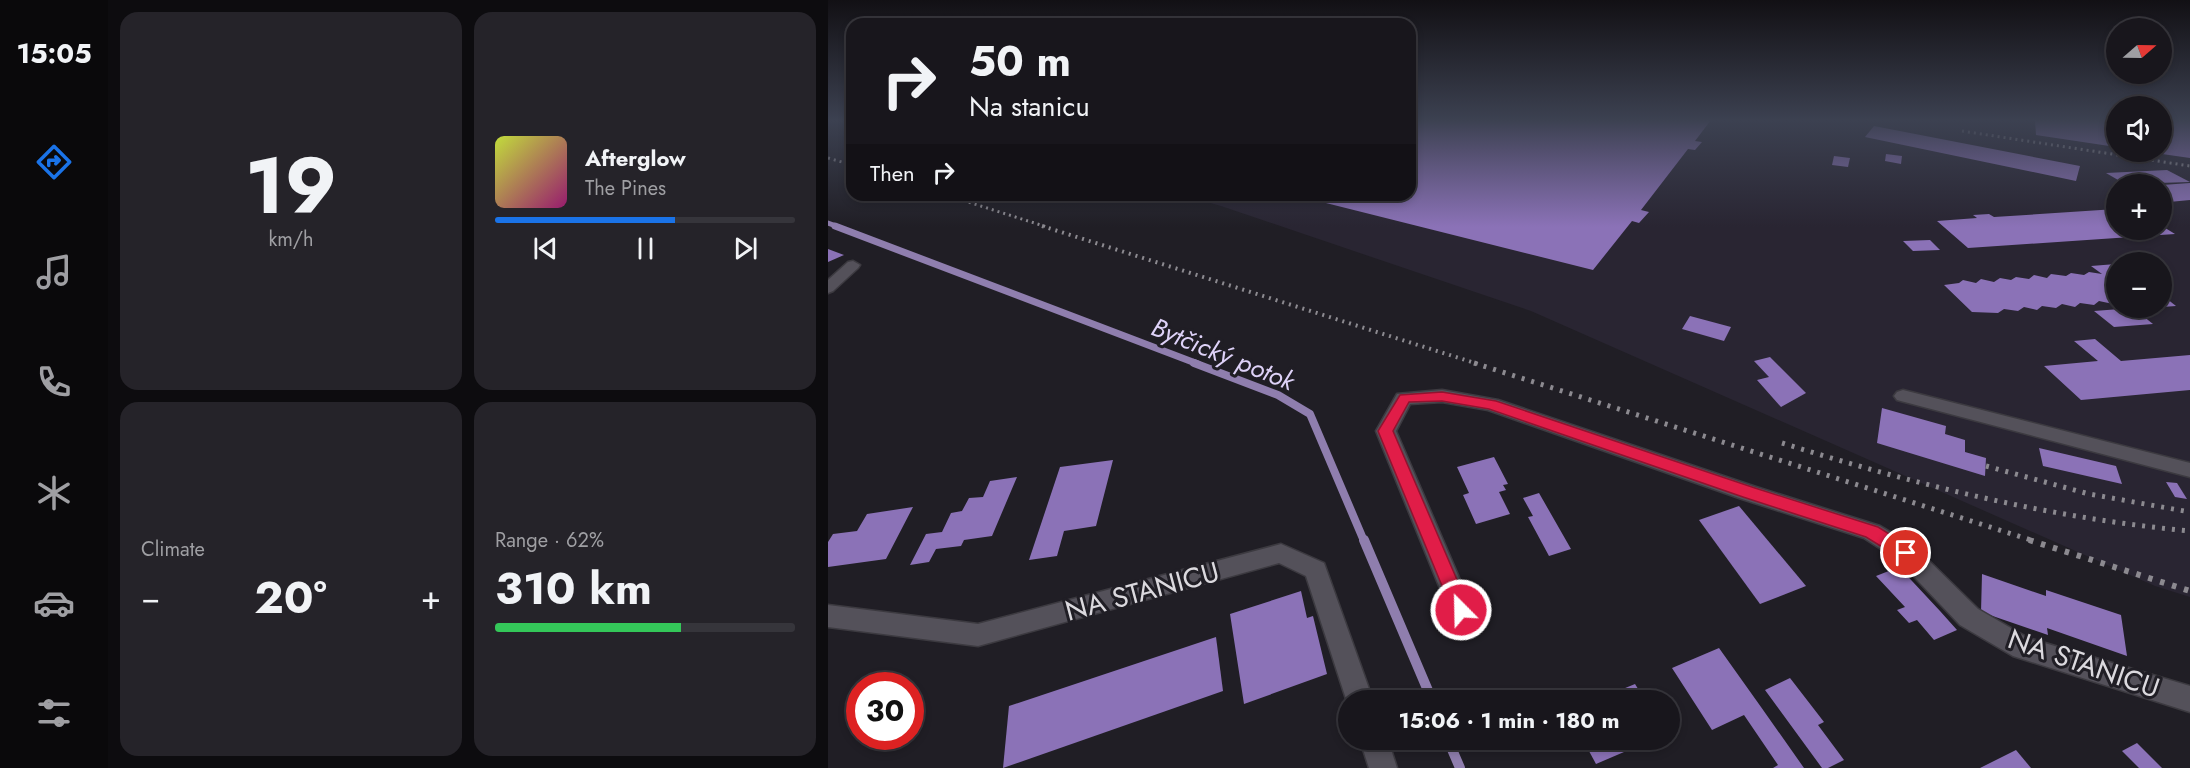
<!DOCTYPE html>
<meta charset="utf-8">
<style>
body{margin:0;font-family:Jost,sans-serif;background:#252329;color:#f1f3f6;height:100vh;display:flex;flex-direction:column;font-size:22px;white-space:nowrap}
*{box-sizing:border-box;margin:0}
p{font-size:20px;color:#9f9fa3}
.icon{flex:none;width:33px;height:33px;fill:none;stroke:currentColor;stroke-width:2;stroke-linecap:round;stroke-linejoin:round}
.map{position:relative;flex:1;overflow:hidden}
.sheet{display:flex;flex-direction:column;gap:12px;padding:12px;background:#0d0c0f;width:720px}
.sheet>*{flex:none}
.top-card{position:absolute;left:18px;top:18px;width:570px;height:183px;border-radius:18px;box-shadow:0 3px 9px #0003,0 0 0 2px #36353b;background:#18161c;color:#f1f3f6;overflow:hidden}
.needle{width:39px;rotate:70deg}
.buttons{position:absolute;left:1278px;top:18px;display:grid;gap:12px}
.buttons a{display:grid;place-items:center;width:66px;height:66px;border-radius:50%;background:#18161c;box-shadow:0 3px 9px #0003,0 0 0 2px #36353b;font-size:30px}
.speed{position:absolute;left:18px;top:672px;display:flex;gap:12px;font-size:30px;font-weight:700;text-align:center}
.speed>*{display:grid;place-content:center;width:78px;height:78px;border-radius:50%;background:#18161c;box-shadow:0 3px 9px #0003,0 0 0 2px #36353b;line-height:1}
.speed .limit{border:9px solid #d22;background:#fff;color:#111}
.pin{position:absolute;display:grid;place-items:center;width:51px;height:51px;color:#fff;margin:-26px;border:3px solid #fff;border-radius:50%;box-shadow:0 2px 6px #0007}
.me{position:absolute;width:66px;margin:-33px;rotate:337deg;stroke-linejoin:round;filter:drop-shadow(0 0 4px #0008)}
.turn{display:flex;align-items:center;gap:21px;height:126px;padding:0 24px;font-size:27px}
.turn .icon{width:78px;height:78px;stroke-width:2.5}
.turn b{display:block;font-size:42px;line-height:51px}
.then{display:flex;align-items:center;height:57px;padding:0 24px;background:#0003;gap:12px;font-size:22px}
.big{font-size:45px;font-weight:700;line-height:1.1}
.sheet .card{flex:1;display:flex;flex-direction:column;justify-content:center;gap:9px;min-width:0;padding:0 21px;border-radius:18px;background:#252329}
.sheet .dial{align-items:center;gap:0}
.dial b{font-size:78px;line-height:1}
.song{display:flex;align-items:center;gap:18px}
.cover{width:72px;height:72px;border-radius:9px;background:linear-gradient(135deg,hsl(70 70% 55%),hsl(320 70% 35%))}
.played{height:6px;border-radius:3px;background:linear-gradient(90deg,#1a73e8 60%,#36353b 60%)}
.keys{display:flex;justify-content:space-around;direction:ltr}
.heat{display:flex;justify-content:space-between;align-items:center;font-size:33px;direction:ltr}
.charge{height:9px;border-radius:4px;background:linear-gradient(90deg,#34c759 62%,#36353b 0)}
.sheet .tiles{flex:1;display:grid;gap:12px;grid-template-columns:repeat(2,1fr)}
.trip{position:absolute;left:510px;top:690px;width:342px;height:60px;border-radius:30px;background:#18161c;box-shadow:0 3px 9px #0003,0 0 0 2px #36353b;font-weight:700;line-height:60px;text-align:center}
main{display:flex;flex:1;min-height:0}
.tabs{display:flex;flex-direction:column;width:108px;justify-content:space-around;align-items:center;background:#0a090b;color:#9f9fa3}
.tabs .icon{width:42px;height:42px}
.tabs .on{color:#1a73e8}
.tabs b{font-size:27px;color:#f1f3f6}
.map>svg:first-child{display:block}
.built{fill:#292532;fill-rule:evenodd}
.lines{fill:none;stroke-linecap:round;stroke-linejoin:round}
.stream-far3{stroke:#8f7eae;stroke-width:5}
.stream-far2{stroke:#8f7eae;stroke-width:7}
.stream-far1{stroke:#8f7eae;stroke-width:8}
.stream{stroke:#8f7eae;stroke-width:10}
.building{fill:#8b72b7}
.minor-casing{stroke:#3c3a40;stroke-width:3}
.minor{fill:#54515a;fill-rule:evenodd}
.rail-far3{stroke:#8c8a90;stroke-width:3;stroke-dasharray:2 4;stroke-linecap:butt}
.rail-far2{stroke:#8c8a90;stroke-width:4;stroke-dasharray:2 5;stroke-linecap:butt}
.rail-far1{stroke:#8c8a90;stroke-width:5;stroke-dasharray:3 7;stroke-linecap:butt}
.rail{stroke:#8c8a90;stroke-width:6;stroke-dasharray:4.5 8;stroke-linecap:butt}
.route{fill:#e11d48;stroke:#92132f;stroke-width:1.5}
.labels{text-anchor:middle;stroke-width:6;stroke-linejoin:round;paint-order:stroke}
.water-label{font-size:26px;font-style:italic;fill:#ded2f8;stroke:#201e25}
.near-street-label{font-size:28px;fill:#dbd9de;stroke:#201e25}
</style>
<main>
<nav class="tabs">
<b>15:05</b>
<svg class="icon on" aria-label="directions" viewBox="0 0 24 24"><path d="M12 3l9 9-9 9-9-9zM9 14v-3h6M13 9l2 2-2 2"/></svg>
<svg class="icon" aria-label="music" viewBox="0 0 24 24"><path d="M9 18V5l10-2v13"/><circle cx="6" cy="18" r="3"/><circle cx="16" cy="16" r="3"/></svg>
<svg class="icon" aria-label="phone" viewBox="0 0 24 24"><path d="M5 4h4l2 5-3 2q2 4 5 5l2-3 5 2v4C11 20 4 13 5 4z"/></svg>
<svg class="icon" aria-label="climate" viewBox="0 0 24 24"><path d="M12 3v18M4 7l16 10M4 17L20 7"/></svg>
<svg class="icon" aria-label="car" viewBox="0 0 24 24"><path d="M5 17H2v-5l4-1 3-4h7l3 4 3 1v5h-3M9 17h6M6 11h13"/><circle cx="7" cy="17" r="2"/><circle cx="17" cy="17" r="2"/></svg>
<svg class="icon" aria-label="filters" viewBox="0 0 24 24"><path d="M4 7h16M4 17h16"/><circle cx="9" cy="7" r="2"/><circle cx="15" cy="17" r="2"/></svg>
</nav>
<section class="sheet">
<div class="tiles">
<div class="card dial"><b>19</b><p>km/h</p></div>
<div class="card">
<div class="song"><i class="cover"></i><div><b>Afterglow</b><p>The Pines</p></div></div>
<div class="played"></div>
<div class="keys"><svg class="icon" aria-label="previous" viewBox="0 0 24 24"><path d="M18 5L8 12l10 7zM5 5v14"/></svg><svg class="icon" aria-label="pause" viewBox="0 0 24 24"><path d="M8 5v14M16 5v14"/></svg><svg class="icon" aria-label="next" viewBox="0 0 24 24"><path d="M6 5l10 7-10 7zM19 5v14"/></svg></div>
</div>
<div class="card"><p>Climate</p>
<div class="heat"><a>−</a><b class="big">20°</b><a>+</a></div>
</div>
<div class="card"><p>Range · 62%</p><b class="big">310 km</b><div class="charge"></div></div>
</div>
</section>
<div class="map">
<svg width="1362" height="768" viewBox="0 0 1362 768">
<rect width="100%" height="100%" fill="#201e25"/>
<path class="built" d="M 582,120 L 1288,120 L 1288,152 L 1334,152 L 1334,120 L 1362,120 L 1362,597 L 1327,586 L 703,311 L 393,206 L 354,195 L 582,195 ZM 1288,184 L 1334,184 L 1334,230 L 1288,230 ZM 1288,262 L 1334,262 L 1334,308 L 1288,308 Z"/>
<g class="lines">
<path class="stream-far3" d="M 0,223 L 11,227"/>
<path class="stream-far2" d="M 7,226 L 370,364"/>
<path class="stream-far1" d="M 366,363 L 450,395 L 482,414 L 536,541"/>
<g class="stream">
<path d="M 536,540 L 604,700"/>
<path d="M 620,740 L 632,768"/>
</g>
</g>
<g class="building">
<path d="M 582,120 L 883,120 L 867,141 L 874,142 L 867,150 L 860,149 L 813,210 L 821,212 L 811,223 L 804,221 L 765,270 L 478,198 L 470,203 L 459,201 L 468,195 L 582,195 Z"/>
<path d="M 1207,120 L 1288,120 L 1288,147 L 1208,135 Z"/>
<path d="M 1334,120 L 1362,120 L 1362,158 L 1327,153 L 1334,152 Z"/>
<path d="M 1046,126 L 1252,166 L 1248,181 L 1037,137 Z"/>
<path d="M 1058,154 L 1074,156 L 1073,164 L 1057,161 Z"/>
<path d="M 1006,156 L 1022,158 L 1020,167 L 1004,165 Z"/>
<path d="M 1339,170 L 1362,182 L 1297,184 L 1278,173 Z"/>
<path d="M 1362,183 L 1362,200 L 1341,202 L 1334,198 L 1334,185 Z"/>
<path d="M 1288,209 L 1288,230 L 1334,230 L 1334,226 L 1347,234 L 1140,248 L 1109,221 L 1149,218 L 1145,215 L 1161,214 L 1166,217 Z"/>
<path d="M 1102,240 L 1112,250 L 1085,251 L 1075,241 Z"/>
<path d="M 0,249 L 16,255 L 0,262 Z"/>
<path d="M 1288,264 L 1288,301 L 1285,304 L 1271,301 L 1266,305 L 1252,303 L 1247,307 L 1234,304 L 1228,308 L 1214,306 L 1209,310 L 1196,307 L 1190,311 L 1176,309 L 1170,313 L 1144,312 L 1116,285 L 1131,283 L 1135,280 L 1148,283 L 1153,279 L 1166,282 L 1172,278 L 1183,280 L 1188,277 L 1201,279 L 1206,275 L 1219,278 L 1223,274 L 1238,276 L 1243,273 L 1256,275 L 1261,272 L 1274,274 L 1263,266 Z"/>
<path d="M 1334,295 L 1348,306 L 1334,307 Z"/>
<path d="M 1305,308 L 1325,324 L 1286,327 L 1266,311 Z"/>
<path d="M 862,316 L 903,327 L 896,341 L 854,329 Z"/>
<path d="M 1267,339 L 1293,361 L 1362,355 L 1362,390 L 1253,400 L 1216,366 L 1270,361 L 1246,341 Z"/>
<path d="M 942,357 L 978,393 L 953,407 L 929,380 L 941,377 L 926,361 Z"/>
<path d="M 1054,408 L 1118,426 L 1117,434 L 1137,440 L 1137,452 L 1158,458 L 1157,476 L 1049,443 Z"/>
<path d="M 1211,448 L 1288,466 L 1294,484 L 1215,466 Z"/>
<path d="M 666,457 L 680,484 L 675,485 L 678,490 L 671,492 L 682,514 L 648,524 L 635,495 L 641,493 L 629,467 Z"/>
<path d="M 285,460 L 268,526 L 236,531 L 229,556 L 201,560 L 232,467 Z"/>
<path d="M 189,477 L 164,536 L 136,540 L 133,546 L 108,549 L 101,562 L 82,565 L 98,534 L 114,532 L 123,513 L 134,511 L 141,498 L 155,497 L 162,481 Z"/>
<path d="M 1338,482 L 1349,483 L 1359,499 L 1347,497 Z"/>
<path d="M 711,493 L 743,549 L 721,556 L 700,517 L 705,516 L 695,498 Z"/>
<path d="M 911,506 L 978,586 L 932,604 L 871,520 Z"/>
<path d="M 85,507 L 58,559 L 0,567 L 0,542 L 5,534 L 29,531 L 39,514 Z"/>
<path d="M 1071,567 L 1112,611 L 1129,630 L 1106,640 L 1089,620 L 1081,623 L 1069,610 L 1077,607 L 1048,576 Z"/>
<path d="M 1154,574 L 1218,596 L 1218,590 L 1293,615 L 1299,656 L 1219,628 L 1220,635 L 1153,612 Z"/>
<path d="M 473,591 L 479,618 L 485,616 L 499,674 L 416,704 L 402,614 Z"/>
<path d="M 388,637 L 395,691 L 175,768 L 181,706 Z"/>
<path d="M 891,648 L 933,707 L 976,768 L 945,768 L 950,765 L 916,715 L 884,730 L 844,668 Z"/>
<path d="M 962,678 L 996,722 L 990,725 L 1016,760 L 1000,768 L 994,768 L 937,690 Z"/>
<path d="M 807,684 L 817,700 L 768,700 Z"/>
<path d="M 755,740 L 824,740 L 768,764 Z"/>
<path d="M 1309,743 L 1334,768 L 1311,768 L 1294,751 Z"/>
<path d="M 1188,750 L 1203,768 L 1152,768 Z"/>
</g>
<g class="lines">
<g class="minor-casing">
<g id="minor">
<path d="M 25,261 L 32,265 L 30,268 L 5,291 L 0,293 L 0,280 L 20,262 Z"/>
<path d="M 614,390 L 670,400 L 928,487 L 1052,526 L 1086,546 L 1150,609 L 1200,638 L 1362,686 L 1362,712 L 1185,656 L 1132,625 L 1070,560 L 1036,538 L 914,499 L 660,410 L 614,402 L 582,404 L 568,431 L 645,610 L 642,618 L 633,621 L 624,618 L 548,431 L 569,394 Z"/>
<path d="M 1075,390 L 1362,463 L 1362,477 L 1069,400 L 1066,396 L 1069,392 Z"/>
<path d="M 453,544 L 496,563 L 545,700 L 520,700 L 520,705 L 478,576 L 451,563 L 150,646 L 0,627 L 0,605 L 150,624 Z"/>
<path d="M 532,740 L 560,740 L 569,768 L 541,768 Z"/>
</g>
</g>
<use href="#minor" class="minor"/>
<g class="rail-far3">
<path d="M 1134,131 L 1362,166"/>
<path d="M 0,158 L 24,165"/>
<path d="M 118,195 L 219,227"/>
</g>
<path class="rail-far2" d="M 214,226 L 650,364"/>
<g class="rail-far1">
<path d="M 646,363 L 1206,541"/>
<path d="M 954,443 C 1088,485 1222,518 1362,531"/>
<path d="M 1158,466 L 1261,494 L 1362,512"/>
</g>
<path class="rail" d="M 1201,540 L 1362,591"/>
</g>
<linearGradient id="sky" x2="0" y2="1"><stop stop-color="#121014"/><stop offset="0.53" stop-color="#3c4151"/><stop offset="1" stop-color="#3c4151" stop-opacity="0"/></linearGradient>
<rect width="1362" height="227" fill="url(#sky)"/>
<path class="route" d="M 614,392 L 668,401 L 927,488 L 1050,527 L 1084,548 L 1087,553 L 1084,558 L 1078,560 L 1072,558 L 1038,537 L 915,497 L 661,409 L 614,401 L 581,402 L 565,431 L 642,610 L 639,616 L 633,618 L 626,616 L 624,610 L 550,431 L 572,395 Z"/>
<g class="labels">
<g class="water-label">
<text transform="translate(395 354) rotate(22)" y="9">Bytčický potok</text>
</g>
<g class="near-street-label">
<text transform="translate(314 591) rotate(-15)" y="10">NA STANICU</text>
<text transform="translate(1256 663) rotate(19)" y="10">NA STANICU</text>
</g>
</g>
</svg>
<div class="buttons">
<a><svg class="needle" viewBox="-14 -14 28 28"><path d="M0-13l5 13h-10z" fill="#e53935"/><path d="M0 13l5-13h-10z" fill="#9f9fa3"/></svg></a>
<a><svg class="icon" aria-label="sound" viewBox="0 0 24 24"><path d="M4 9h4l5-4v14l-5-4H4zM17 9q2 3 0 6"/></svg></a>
<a>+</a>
<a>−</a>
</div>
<div class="speed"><div class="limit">30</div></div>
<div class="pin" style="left:1078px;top:553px;background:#d93025"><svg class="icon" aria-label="arrive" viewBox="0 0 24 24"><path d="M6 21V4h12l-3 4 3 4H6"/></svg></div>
<svg class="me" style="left:633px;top:610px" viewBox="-20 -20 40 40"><circle r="17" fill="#e11d48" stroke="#fff" stroke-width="3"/><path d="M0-11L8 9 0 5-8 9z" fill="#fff"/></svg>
<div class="trip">15:06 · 1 min · 180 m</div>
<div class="top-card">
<div class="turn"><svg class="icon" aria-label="right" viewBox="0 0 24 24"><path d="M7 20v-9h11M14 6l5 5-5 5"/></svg><div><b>50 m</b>Na stanicu</div></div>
<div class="then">Then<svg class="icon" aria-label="right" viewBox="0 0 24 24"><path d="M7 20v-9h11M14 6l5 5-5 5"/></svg></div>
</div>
</div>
</main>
